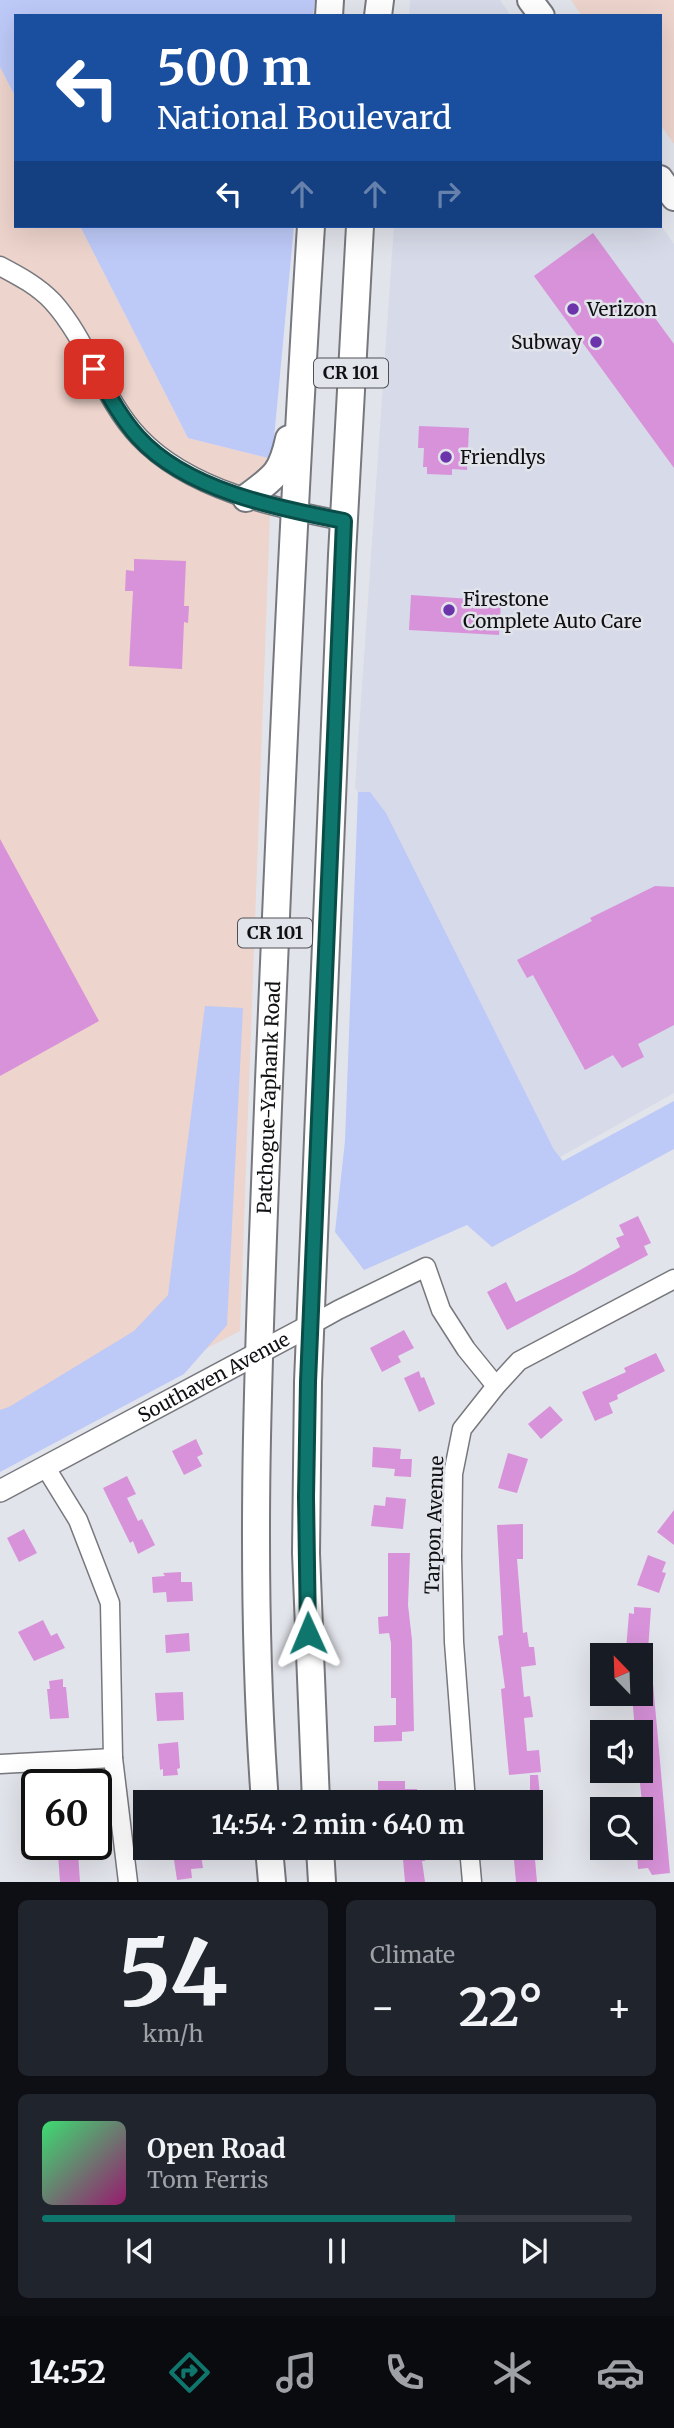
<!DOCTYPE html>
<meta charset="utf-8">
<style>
body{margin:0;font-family:Merriweather,serif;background:#20242c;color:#f1f3f6;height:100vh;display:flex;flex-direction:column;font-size:26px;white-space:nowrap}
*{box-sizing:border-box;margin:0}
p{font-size:23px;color:#9ea1a6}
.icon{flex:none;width:38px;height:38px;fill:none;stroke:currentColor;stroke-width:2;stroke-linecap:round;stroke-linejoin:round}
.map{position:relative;height:1882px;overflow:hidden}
.drawer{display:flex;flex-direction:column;gap:18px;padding:18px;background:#0d0f14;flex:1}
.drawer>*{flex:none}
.banner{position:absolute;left:14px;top:14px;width:648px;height:214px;border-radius:0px;box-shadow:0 7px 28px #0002;background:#1a4fa0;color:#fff;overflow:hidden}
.needle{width:46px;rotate:337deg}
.fabs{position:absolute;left:590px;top:1643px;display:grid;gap:14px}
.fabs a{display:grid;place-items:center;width:63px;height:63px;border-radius:0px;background:#171b24;box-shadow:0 7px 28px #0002;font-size:35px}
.speed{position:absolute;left:21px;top:1769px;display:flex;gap:14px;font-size:35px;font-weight:700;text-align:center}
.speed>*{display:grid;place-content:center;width:91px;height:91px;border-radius:50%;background:#171b24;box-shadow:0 7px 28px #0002;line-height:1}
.speed .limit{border:4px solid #111;border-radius:10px;background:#fff;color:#111}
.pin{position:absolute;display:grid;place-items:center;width:60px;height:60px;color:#fff;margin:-30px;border-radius:14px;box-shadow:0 4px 10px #0006}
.me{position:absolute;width:77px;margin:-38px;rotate:359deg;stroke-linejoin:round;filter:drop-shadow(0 0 5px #0008)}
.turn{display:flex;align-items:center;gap:24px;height:147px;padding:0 28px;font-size:32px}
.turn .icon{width:91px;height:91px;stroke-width:2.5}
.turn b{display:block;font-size:49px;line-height:60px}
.lanes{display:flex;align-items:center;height:66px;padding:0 28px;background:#0003;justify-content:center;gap:35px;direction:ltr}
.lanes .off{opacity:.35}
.big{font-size:52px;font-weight:700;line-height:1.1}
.drawer .card{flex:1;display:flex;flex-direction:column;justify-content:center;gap:10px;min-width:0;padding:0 24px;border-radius:10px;background:#20242c}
.drawer .dial{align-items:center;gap:0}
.dial b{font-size:91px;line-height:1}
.song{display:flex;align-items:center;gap:21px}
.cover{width:84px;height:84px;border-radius:10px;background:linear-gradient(135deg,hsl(140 70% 55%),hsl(320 70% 35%))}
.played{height:7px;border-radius:4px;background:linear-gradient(90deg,#0f766e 70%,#363941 70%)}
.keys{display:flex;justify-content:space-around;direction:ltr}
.heat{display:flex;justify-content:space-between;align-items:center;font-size:38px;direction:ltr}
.drawer .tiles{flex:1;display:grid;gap:18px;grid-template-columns:1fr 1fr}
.card:last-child{grid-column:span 2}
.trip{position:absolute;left:133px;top:1790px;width:410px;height:70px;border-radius:0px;background:#171b24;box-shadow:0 7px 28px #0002;font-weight:700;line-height:70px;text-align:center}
.menu{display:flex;height:112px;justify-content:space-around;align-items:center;background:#090b0e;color:#9ea1a6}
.menu .icon{width:49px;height:49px}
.menu .on{color:#0f766e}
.menu b{font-size:32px;color:#f1f3f6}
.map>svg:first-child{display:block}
.built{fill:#d7dae8}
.industrial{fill:#edd4cc}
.green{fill:#bdc9f7}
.building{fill:#d892d9}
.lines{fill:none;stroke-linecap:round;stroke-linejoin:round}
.minor-casing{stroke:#77787e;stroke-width:21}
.tertiary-casing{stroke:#77787e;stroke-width:24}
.secondary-casing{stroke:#77787e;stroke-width:28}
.primary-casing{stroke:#77787e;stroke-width:30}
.minor{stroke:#fff;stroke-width:18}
.tertiary{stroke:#fff;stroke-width:21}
.secondary{stroke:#fff;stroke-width:24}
.primary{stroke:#fff;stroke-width:26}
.route-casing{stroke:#0a4d48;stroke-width:18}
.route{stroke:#0f766e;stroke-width:12}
.poi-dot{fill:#6c34ab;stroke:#e2e4eb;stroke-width:2.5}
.labels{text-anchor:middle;stroke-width:5;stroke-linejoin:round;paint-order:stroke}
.shield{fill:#e2e4eb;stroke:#4f5054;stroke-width:2}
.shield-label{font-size:18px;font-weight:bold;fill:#101013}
.poi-label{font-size:19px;fill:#101013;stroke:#e2e4eb;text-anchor:start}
.street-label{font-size:19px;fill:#101013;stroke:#e2e4eb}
</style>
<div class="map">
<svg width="674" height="1882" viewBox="0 0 674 1882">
<rect width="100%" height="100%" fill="#e2e4eb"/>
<g class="built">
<path d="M 410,0 L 500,0 L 511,16 L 409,16 Z"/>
<path d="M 660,224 L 674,244 L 674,1093 L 553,1161 L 355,787 L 394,226 L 660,226 Z"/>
</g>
<g class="industrial">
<path d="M 571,0 L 674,0 L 674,144 L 660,124 L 660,16 L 582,16 Z"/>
<path d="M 0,67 L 16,98 L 16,226 L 80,226 L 188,438 L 272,459 L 240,1331 L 0,1456 Z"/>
</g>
<g class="green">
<path d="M 0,0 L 315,0 L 313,16 L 16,16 L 16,98 L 0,67 Z"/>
<path d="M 80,226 L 294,226 L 272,459 L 188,438 Z"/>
<path d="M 358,792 L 370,792 L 386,813 L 554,1150 L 563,1161 L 674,1101 L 674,1149 L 492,1247 L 467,1225 L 364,1270 L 335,1232 L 345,1141 Z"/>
<path d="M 205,1006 L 243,1008 L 227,1325 L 184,1374 L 0,1472 L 0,1410 L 9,1407 L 134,1331 L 168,1295 Z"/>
</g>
<g class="building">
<path d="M 593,233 L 674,344 L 674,468 L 534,276 Z"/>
<path d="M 419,426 L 469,428 L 467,470 L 452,469 L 452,475 L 427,474 L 427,467 L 423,467 L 424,448 L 418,448 Z"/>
<path d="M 134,559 L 186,561 L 184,606 L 189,606 L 188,623 L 184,622 L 182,669 L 129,666 L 133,591 L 125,591 L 126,570 L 134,571 Z"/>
<path d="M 411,595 L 501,601 L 499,635 L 409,630 Z"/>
<path d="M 0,839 L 99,1021 L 0,1076 Z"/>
<path d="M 655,886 L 674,887 L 674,1025 L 638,1044 L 644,1057 L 622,1068 L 613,1055 L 585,1070 L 533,975 L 527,978 L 517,960 L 592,921 L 590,918 Z"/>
<path d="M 638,1216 L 651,1243 L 644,1246 L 648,1255 L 507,1330 L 487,1292 L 506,1282 L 516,1302 L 575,1273 L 620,1247 L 616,1238 L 624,1235 L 619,1225 Z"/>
<path d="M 404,1330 L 414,1348 L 398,1356 L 401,1362 L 382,1372 L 370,1348 Z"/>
<path d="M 656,1353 L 665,1371 L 617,1395 L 618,1399 L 609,1403 L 613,1413 L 595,1421 L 582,1392 L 626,1372 L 624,1368 Z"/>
<path d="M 419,1371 L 421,1378 L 424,1377 L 435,1404 L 419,1412 L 404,1378 Z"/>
<path d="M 550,1406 L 563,1420 L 541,1439 L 528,1424 Z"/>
<path d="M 196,1439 L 203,1454 L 197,1457 L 202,1466 L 184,1475 L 172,1451 Z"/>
<path d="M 373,1447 L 401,1449 L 400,1459 L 412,1459 L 411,1477 L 394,1476 L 395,1469 L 372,1467 Z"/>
<path d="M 508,1453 L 528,1459 L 517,1493 L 498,1488 Z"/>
<path d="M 127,1476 L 136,1494 L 127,1498 L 138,1521 L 142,1519 L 155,1545 L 138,1554 L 133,1541 L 130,1543 L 103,1488 Z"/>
<path d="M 386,1497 L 406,1499 L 403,1529 L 371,1526 L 374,1505 L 385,1506 Z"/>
<path d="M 674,1510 L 674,1545 L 657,1532 Z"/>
<path d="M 523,1524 L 523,1559 L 517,1559 L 523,1633 L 527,1632 L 529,1647 L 534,1647 L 536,1665 L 521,1667 L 524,1697 L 530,1696 L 533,1717 L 524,1718 L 527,1751 L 539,1750 L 541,1772 L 509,1775 L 501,1689 L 505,1688 L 498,1636 L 503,1635 L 497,1525 Z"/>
<path d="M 24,1529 L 37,1553 L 19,1562 L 7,1538 Z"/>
<path d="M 388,1553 L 410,1553 L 408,1605 L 412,1640 L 414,1731 L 402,1732 L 402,1741 L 374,1742 L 374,1726 L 396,1725 L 396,1698 L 391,1698 L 391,1643 L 389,1633 L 379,1634 L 378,1617 L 388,1616 Z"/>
<path d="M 648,1555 L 666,1562 L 662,1572 L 666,1573 L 659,1593 L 637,1585 Z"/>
<path d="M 181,1572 L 181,1582 L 192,1582 L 193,1601 L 167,1602 L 166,1592 L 153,1593 L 152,1577 L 165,1576 L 163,1573 Z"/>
<path d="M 634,1607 L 651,1608 L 648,1651 L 626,1650 L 629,1613 L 634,1614 Z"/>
<path d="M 43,1620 L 51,1636 L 57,1633 L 65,1648 L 34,1661 L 18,1632 Z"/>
<path d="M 189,1633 L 190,1651 L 166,1653 L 165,1635 Z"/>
<path d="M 652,1672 L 670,1873 L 652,1875 L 648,1868 L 638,1869 L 637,1854 L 647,1854 L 640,1783 L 640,1732 L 635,1732 L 632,1694 L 640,1694 L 640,1673 Z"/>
<path d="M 63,1679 L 63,1687 L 66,1687 L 69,1718 L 50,1719 L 47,1689 L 50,1689 L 49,1681 Z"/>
<path d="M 183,1692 L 184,1720 L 157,1721 L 155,1693 Z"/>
<path d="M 178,1742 L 180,1768 L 177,1769 L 178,1775 L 163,1776 L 163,1769 L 160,1770 L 158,1744 Z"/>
<path d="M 530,1775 L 538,1775 L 543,1826 L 530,1827 Z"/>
<path d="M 378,1781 L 405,1781 L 405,1789 L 417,1789 L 418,1802 L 378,1801 Z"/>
<path d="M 200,1848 L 203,1868 L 191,1869 L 192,1878 L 177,1880 L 173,1853 Z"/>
<path d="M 402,1848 L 423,1848 L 425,1861 L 422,1861 L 425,1882 L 405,1882 Z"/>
<path d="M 534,1848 L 537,1882 L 516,1882 L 513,1850 Z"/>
<path d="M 78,1853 L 80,1882 L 60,1882 L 58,1854 Z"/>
</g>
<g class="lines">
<g class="minor-casing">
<g id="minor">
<path d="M 0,266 C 19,276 38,286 53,302 C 89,342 102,398 139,437 C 189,490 275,508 344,521"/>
<path d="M 311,1325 L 338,1310 L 426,1267 L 441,1310 L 466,1349 L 496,1386"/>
<path d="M 46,1468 L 78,1520 L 110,1603 L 113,1758 L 128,1882"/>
<path d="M 0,1764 L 113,1758"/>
<path d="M 466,1802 L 454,1642 L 452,1557 L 453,1474 L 462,1429 L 496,1386 L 519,1361 L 674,1279"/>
<path d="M 469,1848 L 472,1882"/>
</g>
</g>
<g class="tertiary-casing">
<g id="tertiary">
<path id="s1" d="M 0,1491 L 311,1325"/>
</g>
</g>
<g class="secondary-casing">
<g id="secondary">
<path d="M 530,0 L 542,16"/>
<path d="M 660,178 L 674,198"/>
</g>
</g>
<g class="primary-casing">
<g id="primary">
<path d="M 329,16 L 330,0"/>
<path d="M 378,16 L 380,0"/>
<path d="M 246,498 C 274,477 281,475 289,439"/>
<path id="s2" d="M 265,1802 C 247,1562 260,1321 269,1081 C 281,796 293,511 311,226"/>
<path d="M 316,1802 L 306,1553 L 308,1382 L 342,555 L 360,226"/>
<path d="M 269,1848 L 272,1882"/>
<path d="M 320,1848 L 322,1882"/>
</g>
</g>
<use href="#minor" class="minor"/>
<use href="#tertiary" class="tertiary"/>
<use href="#secondary" class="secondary"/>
<use href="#primary" class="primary"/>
</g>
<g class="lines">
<g class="route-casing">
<path id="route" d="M 94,369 C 107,392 120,417 138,437 C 186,490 276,508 344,521 L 308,1382 L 306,1497 L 308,1633"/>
</g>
<use href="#route" class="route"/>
</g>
<g class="poi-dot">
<circle cx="573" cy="309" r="7"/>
<circle cx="596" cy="342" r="7"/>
<circle cx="446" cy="457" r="7"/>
<circle cx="449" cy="610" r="7"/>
</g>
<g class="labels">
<g class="shield">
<rect x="314" y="358.5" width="74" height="29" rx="5"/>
<rect x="238" y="918.5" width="74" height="29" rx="5"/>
</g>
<g class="shield-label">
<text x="351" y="379">CR 101</text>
<text x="275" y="939">CR 101</text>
</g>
<g class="poi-label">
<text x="587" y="316">Verizon</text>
<text x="582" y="349" text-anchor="end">Subway</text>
<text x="460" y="464">Friendlys</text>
<text x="463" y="606">Firestone<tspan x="463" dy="22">Complete Auto Care</tspan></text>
</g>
<g class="street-label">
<text dy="7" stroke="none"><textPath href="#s2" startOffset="705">Patchogue-Yaphank Road</textPath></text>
<text dy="7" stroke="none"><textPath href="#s1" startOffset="242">Southaven Avenue</textPath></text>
<text transform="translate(434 1525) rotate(-88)" y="7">Tarpon Avenue</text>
</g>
</g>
</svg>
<div class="fabs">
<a><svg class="needle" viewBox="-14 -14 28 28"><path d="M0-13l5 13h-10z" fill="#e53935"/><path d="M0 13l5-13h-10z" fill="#9ea1a6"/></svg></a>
<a><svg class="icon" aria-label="sound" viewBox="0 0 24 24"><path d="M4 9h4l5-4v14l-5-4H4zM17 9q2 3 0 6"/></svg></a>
<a><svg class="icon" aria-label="search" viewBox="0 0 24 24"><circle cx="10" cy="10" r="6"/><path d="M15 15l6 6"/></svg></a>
</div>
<div class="speed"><div class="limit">60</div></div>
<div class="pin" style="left:94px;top:369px;background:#d93025"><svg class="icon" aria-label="arrive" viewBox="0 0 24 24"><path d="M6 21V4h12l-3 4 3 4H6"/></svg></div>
<svg class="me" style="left:308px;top:1633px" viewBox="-20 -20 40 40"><path d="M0-17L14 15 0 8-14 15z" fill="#0f766e" stroke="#fff" stroke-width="4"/></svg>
<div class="trip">14:54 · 2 min · 640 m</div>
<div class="banner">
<div class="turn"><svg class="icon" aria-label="left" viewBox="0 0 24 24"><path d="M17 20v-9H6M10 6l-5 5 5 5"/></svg><div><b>500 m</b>National Boulevard</div></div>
<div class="lanes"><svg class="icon" aria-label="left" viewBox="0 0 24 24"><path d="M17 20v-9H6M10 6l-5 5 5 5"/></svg><svg class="icon off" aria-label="ahead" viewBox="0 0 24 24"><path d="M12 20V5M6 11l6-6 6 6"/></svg><svg class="icon off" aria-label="ahead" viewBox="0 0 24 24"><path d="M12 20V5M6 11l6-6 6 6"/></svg><svg class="icon off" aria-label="right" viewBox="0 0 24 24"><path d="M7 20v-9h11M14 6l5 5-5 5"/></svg></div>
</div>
</div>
<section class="drawer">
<div class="tiles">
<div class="card dial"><b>54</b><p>km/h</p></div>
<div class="card"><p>Climate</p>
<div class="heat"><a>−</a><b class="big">22°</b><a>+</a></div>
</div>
<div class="card">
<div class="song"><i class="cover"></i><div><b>Open Road</b><p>Tom Ferris</p></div></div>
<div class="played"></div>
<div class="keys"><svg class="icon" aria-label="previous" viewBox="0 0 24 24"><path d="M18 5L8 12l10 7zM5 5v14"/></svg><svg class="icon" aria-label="pause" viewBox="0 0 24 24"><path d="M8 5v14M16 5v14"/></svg><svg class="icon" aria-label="next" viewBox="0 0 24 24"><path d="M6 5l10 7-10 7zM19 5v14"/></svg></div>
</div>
</div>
</section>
<nav class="menu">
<b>14:52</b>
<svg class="icon on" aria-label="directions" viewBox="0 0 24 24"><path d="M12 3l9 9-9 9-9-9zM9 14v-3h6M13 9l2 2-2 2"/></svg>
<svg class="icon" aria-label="music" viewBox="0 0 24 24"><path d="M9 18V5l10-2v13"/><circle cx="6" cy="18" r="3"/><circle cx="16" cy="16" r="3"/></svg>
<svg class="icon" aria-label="phone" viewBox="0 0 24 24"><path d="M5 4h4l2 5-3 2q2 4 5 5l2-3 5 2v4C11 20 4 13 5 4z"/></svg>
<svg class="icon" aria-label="climate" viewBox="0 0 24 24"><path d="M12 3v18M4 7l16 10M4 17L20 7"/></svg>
<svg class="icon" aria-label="car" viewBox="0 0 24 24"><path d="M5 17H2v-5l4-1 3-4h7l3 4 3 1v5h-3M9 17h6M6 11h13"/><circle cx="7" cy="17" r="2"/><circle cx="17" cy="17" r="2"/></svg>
</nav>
